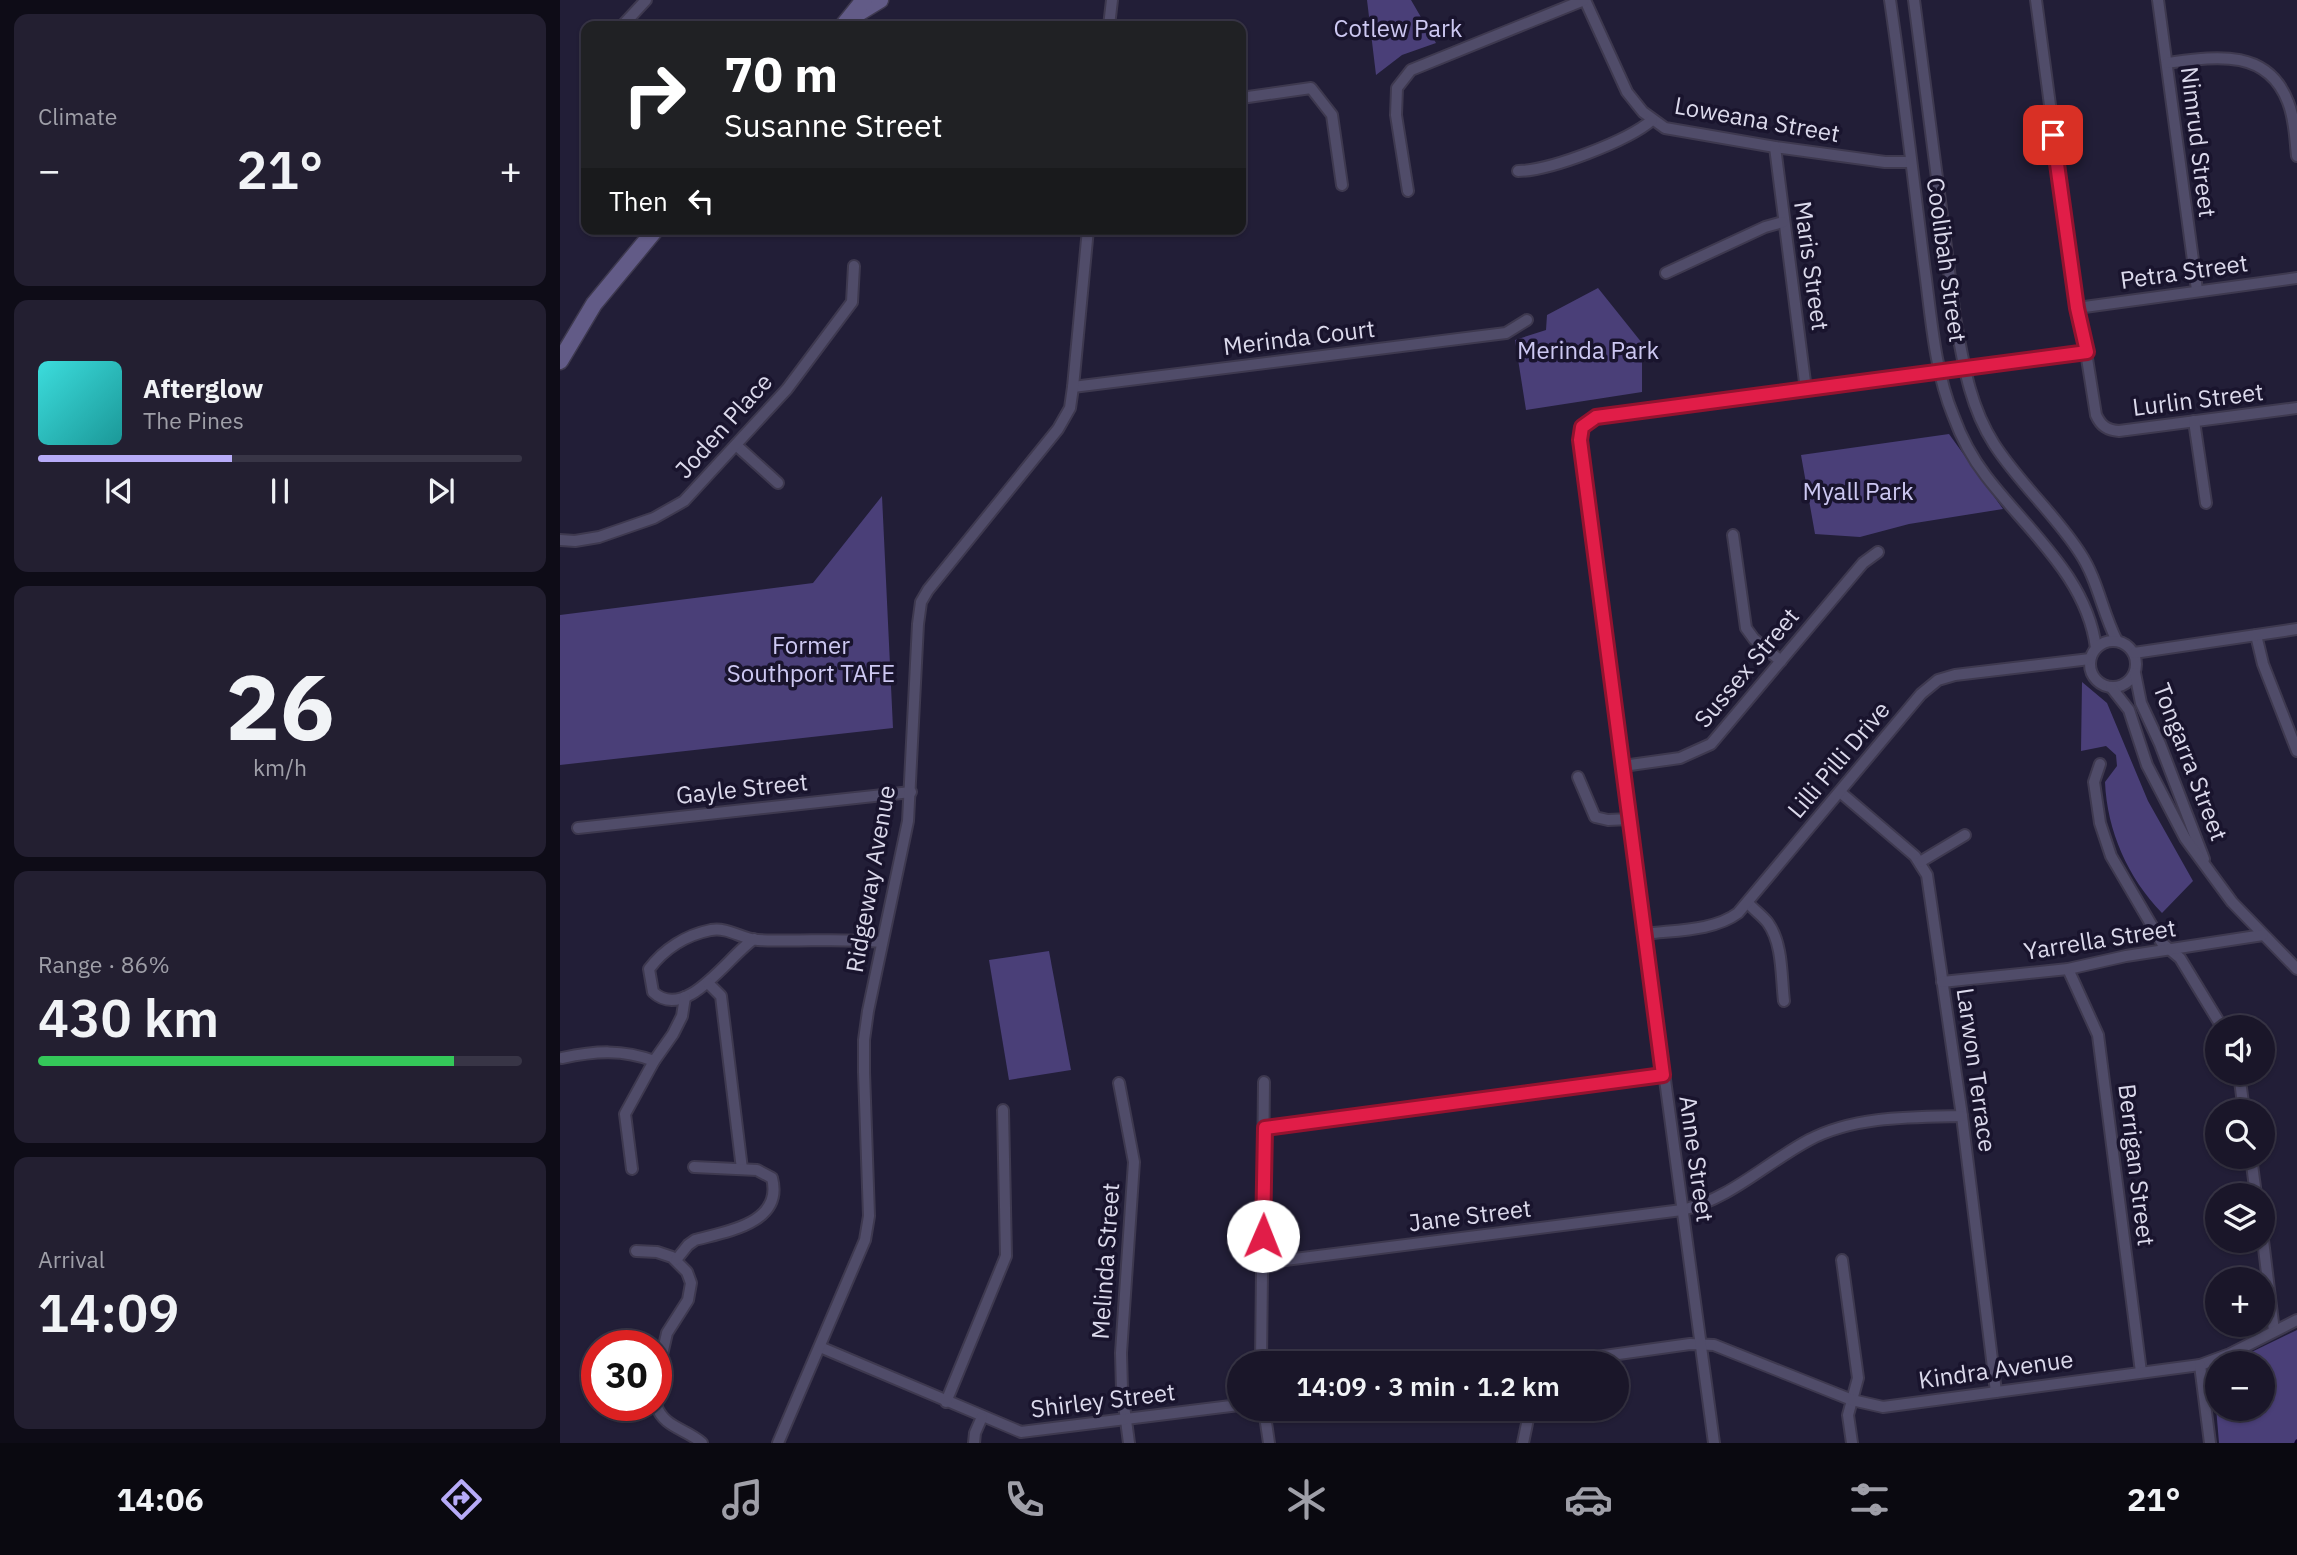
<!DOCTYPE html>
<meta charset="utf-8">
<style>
body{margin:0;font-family:"IBM Plex Sans",sans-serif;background:#231f31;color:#f1f3f6;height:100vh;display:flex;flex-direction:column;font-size:26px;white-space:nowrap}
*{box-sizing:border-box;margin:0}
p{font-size:23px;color:#9f9fa8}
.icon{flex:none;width:38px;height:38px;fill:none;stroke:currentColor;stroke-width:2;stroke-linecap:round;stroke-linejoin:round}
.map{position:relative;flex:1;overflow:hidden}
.panel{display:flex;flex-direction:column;gap:14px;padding:14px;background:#0e0c17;width:560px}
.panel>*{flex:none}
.banner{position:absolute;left:21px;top:21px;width:665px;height:214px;border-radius:14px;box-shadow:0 2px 5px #0004,0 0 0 2px #383546;background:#202124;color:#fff;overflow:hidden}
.buttons{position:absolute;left:1645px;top:1015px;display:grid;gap:14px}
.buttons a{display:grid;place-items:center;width:70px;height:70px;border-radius:50%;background:#1a1629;box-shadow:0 2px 5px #0004,0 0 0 2px #383546;font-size:35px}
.speed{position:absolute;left:21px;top:1330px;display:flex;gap:14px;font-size:35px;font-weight:700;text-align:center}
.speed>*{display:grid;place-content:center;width:91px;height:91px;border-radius:50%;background:#1a1629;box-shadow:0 2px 5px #0004,0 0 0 2px #383546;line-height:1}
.speed .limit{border:10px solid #d22;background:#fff;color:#111}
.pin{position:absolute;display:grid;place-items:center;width:60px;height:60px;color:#fff;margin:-30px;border-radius:14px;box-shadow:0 4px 10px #0006}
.me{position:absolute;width:77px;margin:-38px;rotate:1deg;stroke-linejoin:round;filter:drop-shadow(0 0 5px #0008)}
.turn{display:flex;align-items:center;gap:24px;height:147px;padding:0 28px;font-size:32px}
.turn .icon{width:91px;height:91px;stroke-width:2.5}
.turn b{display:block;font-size:49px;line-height:60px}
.then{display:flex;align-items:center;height:66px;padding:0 28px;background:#0003;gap:14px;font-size:26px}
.big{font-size:52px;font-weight:600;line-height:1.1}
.panel .tile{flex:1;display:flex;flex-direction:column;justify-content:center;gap:10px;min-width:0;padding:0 24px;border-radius:14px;background:#231f31}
.panel .dial{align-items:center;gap:0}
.dial b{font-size:91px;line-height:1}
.song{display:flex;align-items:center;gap:21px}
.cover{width:84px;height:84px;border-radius:10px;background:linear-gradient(135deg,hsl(180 70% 55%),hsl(180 70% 35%))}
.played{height:7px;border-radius:4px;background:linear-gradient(90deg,#b7abf8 40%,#383546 40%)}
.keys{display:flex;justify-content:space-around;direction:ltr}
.heat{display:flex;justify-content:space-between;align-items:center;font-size:38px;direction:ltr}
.charge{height:10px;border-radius:5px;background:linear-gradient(90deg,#34c759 86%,#383546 0)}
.trip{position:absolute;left:667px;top:1351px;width:402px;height:70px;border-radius:35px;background:#1a1629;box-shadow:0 2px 5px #0004,0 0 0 2px #383546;font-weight:600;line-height:70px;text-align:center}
.menu{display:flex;height:112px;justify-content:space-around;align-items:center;background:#0a0910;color:#9f9fa8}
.menu .icon{width:49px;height:49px}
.menu .selected{color:#b7abf8}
.menu b{font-size:32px;color:#f1f3f6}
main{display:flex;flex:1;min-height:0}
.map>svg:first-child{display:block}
.green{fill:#4a3f78}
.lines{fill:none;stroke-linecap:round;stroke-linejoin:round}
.stream{stroke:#0e002c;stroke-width:3.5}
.minor-casing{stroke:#3e394f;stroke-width:14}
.secondary-casing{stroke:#3e394f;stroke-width:19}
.minor{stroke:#504c69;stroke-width:10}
.secondary{stroke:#625b87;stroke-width:16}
.route-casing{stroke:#92132f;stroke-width:18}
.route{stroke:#e11d48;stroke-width:12}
.labels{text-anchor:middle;stroke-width:7;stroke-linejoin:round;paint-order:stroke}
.park-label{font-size:24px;fill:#cdc8f2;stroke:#19142d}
.street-label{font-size:24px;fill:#dbd9eb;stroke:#19142d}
</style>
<main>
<section class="panel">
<div class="tile"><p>Climate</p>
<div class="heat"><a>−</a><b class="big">21°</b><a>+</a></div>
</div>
<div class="tile">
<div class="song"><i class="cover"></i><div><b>Afterglow</b><p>The Pines</p></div></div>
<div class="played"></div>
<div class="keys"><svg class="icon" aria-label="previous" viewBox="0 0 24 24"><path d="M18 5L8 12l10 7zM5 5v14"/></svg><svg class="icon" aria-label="pause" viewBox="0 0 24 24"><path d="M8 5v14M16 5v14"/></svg><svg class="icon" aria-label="next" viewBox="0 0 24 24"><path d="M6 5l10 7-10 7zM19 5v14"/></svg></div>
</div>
<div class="tile dial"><b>26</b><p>km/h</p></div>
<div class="tile"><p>Range · 86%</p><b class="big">430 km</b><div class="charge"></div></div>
<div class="tile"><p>Arrival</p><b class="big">14:09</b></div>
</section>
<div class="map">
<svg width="1737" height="1443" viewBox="0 0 1737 1443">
<rect width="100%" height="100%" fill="#221e37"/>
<g class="green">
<path d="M 807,0 L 851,0 L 876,43 L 842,55 L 816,75 Z"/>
<path d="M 1038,288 L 1082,343 L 1082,392 L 966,410 L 955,340 L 986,330 L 987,315 Z"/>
<path d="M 1389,434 L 1443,509 L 1349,524 L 1300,537 L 1255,534 L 1241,455 Z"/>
<path d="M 322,496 L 333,728 L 0,765 L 0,615 L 253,583 Z"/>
<path d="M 1522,682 L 1547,703 L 1588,801 L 1633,881 L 1602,913 C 1568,878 1547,831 1545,782 L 1557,766 L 1556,755 L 1546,746 L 1521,751 Z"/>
<path d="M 489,951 L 511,1070 L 449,1080 L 429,960 Z"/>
<path d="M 1737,1330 L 1737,1443 L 1659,1443 L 1653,1371 L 1657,1369 L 1657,1409 L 1703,1409 L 1703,1363 L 1669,1363 Z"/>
</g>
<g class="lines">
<path class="stream" d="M 1736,1443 L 1737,1441"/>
<g class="minor-casing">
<g id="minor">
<path d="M 1025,0 L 1067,92 L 1083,112 L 1105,128 L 1215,147 L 1325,162 L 1351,162"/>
<path d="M 1330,0 C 1343,88 1353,176 1364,264 C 1371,314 1374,369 1393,415 C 1401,437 1412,458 1426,476 C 1467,530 1527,577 1536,648"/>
<path d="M 1354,0 L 1395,317 C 1403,361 1409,405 1434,444 C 1459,483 1495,514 1520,553 C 1538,580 1542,612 1557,641"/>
<path d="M 1476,0 L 1517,308 L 1526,352 L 1536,415 C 1541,426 1547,430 1559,431 L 1737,408"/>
<path d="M 1598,0 L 1637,290"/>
<path d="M 62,26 L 86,0"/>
<path d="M 549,26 L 552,0"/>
<path d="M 1607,63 C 1653,57 1707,47 1728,102 C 1735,119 1735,138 1737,156"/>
<path d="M 681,98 L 751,88 L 772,115 L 782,185"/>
<path d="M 1215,147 L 1246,390"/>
<path d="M 958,171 C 989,171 1068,141 1092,120"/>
<path d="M 848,191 L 836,115 L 837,88 L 851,70 L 1024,0"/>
<path d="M 1106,273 L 1205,227 L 1223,222"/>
<path d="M 1517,308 L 1737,278"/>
<path d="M 513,387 L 946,333 L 967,320"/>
<path d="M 1634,421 L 1646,503"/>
<path d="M 176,445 L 218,483"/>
<path d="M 1173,535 L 1186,628 L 1194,639 L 1221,661"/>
<path d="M 0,540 L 15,541 L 39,537 L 94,518 L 124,501 L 227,389 L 292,302 L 294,266"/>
<path d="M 1696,635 L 1703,664 L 1737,751"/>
<circle cx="1553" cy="664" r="23"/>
<path d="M 1574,653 L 1737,629"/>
<path d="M 1575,673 L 1581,703 L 1600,744 L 1644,859"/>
<path d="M 1551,687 L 1569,710 L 1587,765 L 1625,838 L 1672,902 L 1737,969"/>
<path d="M 1540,764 L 1534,782 L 1540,823 L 1551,856 L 1602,943 L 1620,958 L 1662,1027"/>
<path d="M 1063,766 L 1120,758 L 1151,744 L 1303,563 L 1318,552"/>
<path d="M 1018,777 L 1035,817 L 1048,820 L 1070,819"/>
<path d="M 1280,792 L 1355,856 L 1367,875 L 1402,1116 L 1436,1392"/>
<path d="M 18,828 L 351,792"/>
<path d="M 1360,862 L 1405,835"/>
<path d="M 1188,903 C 1194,910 1203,916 1208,923 C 1223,944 1221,976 1224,1001"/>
<path d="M 1085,934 C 1115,930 1154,931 1178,913 L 1361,694 L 1378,680 L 1395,675 L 1530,659"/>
<path d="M 194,939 C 169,955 126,1023 93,992 L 89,969 C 104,949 126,935 151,930 C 168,927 182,939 198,940 C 239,942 281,938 322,942"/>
<path d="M 1508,969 L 1538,1035 L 1581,1372"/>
<path d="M 1382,982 L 1508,969 L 1566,956 L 1703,935"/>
<path d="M 148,983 L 161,996 L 182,1169"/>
<path d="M 2,1058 C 35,1051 63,1049 94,1061"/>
<path d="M 1679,1073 L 1684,1111"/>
<path d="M 559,1083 L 574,1162 L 561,1353 L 562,1390 L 569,1443"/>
<path d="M 705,1128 L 1103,1075"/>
<path d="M 1691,1157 L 1696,1195"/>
<path d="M 72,1169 L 65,1114 L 94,1061 L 113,1034 L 122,1016 L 125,997"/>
<path d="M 1703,1240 L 1714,1331"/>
<path d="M 76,1251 L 97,1252 L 112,1257 L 127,1272 L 131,1283 L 128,1300 L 107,1333 L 96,1381"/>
<path d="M 116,1260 L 128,1245 L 135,1240 C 164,1232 224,1224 212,1178 L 197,1170 L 134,1167"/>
<path d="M 1282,1260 L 1298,1378 L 1288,1415 L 1292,1443"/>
<path d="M 702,1263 L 1122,1210 C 1170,1199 1206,1163 1249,1140 C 1294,1116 1351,1117 1402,1116"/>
<path d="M 260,1347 L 461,1432 L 679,1405"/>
<path d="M 701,1363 L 704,1082"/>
<path d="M 994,1363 L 1130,1344 L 1154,1345 L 1292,1400 L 1323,1407 L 1640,1365 L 1670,1354 L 1737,1320"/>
<path d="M 1640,1365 L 1650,1443"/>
<path d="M 386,1402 L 446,1256 L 443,1110"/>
<path d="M 96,1405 C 104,1428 125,1428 142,1443"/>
<path d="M 704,1409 L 709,1443"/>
<path d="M 218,1443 L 305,1240 L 309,1216 L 304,1072 L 304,1040 L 308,1011 L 348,821 L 358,624 L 361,602 L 368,590 L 498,429 L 510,408 L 513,387 L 528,229"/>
<path d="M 414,1443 L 415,1433 L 422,1417"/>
<path d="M 963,1443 L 970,1409"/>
<path d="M 1154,1443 L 1049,664 L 1020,431 L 1024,424 L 1036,417 L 1526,352"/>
</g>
</g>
<g class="secondary-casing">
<g id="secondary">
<path d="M 297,14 L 320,0"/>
<path d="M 283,26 L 304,0"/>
<path d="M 0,361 L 34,304 L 96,229"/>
</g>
</g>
<use href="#minor" class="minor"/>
<use href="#secondary" class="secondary"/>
</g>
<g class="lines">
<g class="route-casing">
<path id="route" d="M 703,1236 L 705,1128 L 1103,1075 L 1020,440 L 1022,427 L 1036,417 L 1527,352 L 1517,308 L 1493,135"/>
</g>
<use href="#route" class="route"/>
</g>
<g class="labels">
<g class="park-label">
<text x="838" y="37">Cotlew Park</text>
<text x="1028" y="359">Merinda Park</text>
<text x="1298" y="500">Myall Park</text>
<text x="251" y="654">Former<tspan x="251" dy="28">Southport TAFE</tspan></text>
</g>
<g class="street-label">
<text transform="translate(1197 120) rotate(10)" y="8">Loweana Street</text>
<text transform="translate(1638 142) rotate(83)" y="8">Nimrud Street</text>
<text transform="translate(1386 260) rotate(82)" y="8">Coolibah Street</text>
<text transform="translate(1251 266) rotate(82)" y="8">Maris Street</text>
<text transform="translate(1624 272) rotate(-8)" y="8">Petra Street</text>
<text transform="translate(739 338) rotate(-7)" y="8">Merinda Court</text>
<text transform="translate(1638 400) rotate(-7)" y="8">Lurlin Street</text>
<text transform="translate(164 426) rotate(-48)" y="8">Joden Place</text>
<text transform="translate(1187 668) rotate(-50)" y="8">Sussex Street</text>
<text transform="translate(1279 760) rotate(-50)" y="8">Lilli Pilli Drive</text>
<text transform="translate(1630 762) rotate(69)" y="8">Tongarra Street</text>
<text transform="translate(182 789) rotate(-6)" y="8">Gayle Street</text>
<text transform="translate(311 879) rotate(-80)" y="8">Ridgeway Avenue</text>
<text transform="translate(1540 940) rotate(-9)" y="8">Yarrella Street</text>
<text transform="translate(1416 1070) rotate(82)" y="8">Larwon Terrace</text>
<text transform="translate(1136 1159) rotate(82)" y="8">Anne Street</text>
<text transform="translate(1576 1165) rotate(83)" y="8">Berrigan Street</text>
<text transform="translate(910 1216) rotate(-7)" y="8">Jane Street</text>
<text transform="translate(546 1261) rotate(-86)" y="8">Melinda Street</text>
<text transform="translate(1436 1370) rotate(-8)" y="8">Kindra Avenue</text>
<text transform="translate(543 1401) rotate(-7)" y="8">Shirley Street</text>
</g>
</g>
</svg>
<div class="buttons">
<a><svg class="icon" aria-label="sound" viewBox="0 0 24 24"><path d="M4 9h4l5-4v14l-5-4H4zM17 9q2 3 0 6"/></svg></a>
<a><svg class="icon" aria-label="search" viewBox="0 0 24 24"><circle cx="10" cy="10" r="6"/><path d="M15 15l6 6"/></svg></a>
<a><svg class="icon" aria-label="layers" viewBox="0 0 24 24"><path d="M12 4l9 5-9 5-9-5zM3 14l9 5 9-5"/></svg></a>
<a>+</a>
<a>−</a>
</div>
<div class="speed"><div class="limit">30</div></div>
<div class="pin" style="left:1493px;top:135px;background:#d93025"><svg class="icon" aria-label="arrive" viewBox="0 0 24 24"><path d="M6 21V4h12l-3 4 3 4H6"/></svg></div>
<svg class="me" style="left:703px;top:1236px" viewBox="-20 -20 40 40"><circle r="19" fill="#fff"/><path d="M0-13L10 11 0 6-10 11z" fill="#e11d48"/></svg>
<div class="trip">14:09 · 3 min · 1.2 km</div>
<div class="banner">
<div class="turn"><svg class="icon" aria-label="right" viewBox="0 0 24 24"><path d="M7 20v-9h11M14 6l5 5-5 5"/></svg><div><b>70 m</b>Susanne Street</div></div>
<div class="then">Then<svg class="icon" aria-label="left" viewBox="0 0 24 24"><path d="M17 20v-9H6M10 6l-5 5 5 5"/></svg></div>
</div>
</div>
</main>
<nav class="menu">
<b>14:06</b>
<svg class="icon selected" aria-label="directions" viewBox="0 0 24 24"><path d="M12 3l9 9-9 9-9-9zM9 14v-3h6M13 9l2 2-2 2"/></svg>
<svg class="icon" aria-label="music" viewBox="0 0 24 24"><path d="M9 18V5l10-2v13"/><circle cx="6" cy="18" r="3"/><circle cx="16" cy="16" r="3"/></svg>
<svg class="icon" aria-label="phone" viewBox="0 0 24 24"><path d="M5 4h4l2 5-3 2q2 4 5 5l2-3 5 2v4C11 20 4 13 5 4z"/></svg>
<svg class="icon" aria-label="climate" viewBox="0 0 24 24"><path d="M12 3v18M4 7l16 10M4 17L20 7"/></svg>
<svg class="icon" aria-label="car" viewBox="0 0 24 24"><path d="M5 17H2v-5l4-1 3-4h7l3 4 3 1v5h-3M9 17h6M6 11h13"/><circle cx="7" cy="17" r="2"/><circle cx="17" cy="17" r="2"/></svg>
<svg class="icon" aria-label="filters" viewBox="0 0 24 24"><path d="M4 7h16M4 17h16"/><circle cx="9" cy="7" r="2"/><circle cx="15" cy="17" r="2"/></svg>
<b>21°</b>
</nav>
